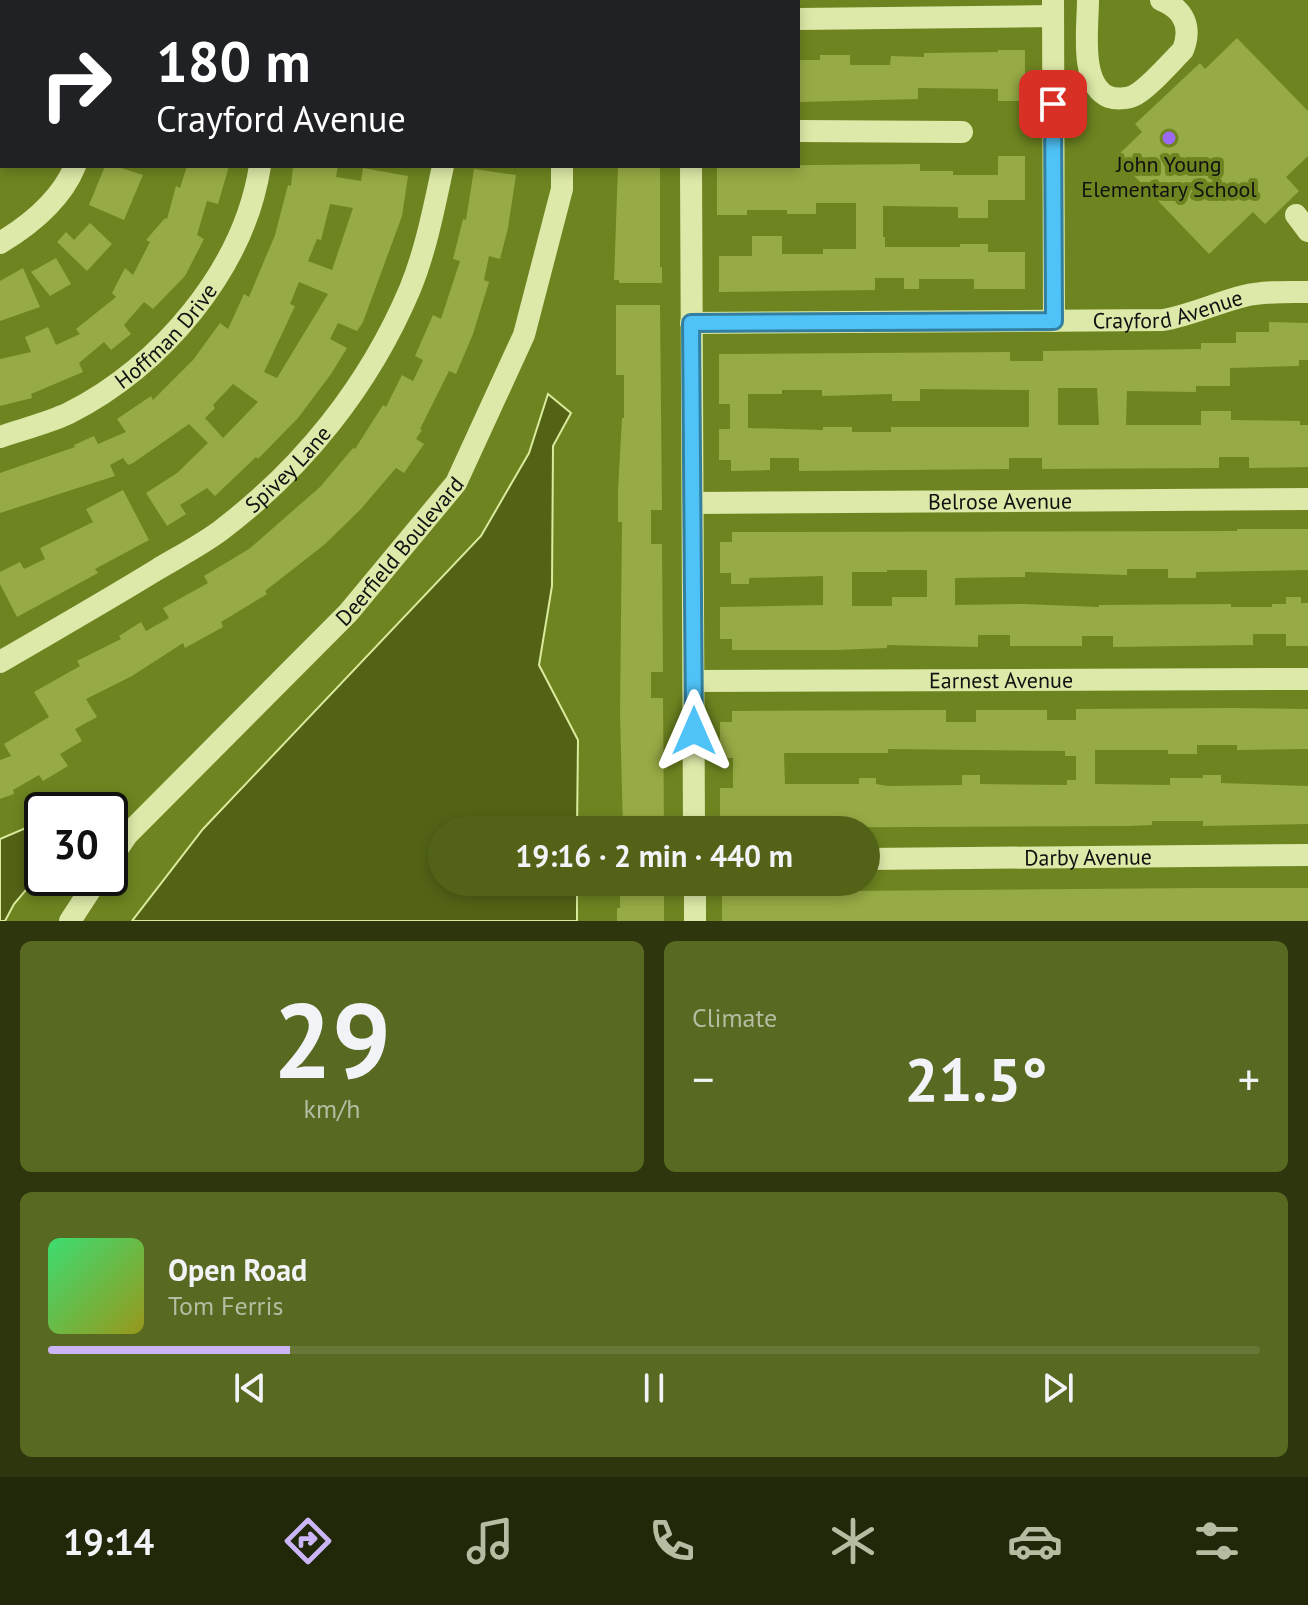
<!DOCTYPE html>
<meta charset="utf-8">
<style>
body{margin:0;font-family:"PT Sans",sans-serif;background:#586921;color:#f1f3f6;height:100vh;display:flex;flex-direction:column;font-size:30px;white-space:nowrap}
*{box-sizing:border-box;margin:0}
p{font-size:26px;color:#b5bca2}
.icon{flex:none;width:44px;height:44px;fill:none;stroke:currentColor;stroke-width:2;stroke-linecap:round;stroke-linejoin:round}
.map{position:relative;height:921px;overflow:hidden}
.details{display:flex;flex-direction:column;gap:20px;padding:20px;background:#2d360d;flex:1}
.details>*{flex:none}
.guide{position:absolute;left:0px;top:0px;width:800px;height:168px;box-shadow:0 4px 12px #0003;background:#202124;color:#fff;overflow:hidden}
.speed{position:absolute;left:24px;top:792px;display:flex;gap:16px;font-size:40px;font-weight:700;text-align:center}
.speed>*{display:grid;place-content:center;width:104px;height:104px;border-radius:50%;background:#526318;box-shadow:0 4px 12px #0003;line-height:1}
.speed .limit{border:4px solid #111;border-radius:12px;background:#fff;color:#111}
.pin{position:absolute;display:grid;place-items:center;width:68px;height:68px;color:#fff;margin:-34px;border-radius:16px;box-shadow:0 4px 12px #0006}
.me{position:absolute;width:88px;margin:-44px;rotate:0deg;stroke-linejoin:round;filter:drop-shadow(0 0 6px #0008)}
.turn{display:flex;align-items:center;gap:28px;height:168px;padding:0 24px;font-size:36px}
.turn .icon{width:104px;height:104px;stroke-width:2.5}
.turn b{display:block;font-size:56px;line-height:68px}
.big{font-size:60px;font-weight:700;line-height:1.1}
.details .tile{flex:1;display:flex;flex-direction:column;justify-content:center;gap:12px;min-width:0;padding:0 28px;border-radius:12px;background:#586921}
.details .dial{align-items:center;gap:0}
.dial b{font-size:104px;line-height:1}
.song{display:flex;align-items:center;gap:24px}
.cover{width:96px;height:96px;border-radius:12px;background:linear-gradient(135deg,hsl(140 70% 55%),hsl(60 70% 35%))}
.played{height:8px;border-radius:4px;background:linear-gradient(90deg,#cbb5f6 20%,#687737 20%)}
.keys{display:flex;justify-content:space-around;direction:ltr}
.heat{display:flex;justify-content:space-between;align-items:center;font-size:44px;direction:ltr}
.details .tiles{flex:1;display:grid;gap:20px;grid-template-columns:1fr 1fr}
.tile:last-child{grid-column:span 2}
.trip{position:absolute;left:428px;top:816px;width:452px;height:80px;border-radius:40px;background:#526318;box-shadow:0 4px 12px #0003;font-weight:700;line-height:80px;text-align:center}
.dock{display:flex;height:128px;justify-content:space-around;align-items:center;background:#21280a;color:#b5bca2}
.dock .icon{width:56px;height:56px}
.dock .selected{color:#cbb5f6}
.dock b{font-size:36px;color:#f1f3f6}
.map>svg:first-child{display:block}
.water{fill:#526316;stroke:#dbea9c;stroke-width:2}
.building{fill:#96aa45;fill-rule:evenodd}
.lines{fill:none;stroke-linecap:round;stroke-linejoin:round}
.minor{stroke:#dce9a8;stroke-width:22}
.route-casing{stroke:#337fa1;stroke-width:20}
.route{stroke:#4fc3f7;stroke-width:14}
.poi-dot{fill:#9c69f6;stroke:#6e8420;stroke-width:3}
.labels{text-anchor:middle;stroke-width:8;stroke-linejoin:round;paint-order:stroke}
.poi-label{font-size:22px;fill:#111;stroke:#6e8420}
.street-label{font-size:22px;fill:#111;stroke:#6e8420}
</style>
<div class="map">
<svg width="1308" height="921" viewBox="0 0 1308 921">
<rect width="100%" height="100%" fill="#6e8420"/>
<g class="water">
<path d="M 548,394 L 571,413 L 553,446 L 552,586 L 539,665 L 578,740 L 577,830 L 442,830 L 442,882 L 577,882 L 577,921 L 132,921 L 203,829 L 481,536 L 529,453 Z"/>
<path d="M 42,821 L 42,871 L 14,904 L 5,921 L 0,921 L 0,839 Z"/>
</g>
<g class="building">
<path d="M 1237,38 L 1308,111 L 1308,156 L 1286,177 L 1299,191 L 1265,224 L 1253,212 L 1209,254 L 1116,157 L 1142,132 L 1135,124 L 1200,63 L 1205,69 Z"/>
<path d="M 998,50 L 1025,50 L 1025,101 L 998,101 L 998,89 L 918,88 L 918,99 L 800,102 L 798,60 L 820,60 L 820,55 L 850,55 L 850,65 L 890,65 L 891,56 L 924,57 L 924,53 L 998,52 Z"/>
<path d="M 998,156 L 1025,156 L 1025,200 L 988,200 L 988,218 L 958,218 L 958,207 L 883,206 L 883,237 L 885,237 L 885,247 L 960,247 L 960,244 L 988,244 L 988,252 L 1025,252 L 1025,289 L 974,289 L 974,279 L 919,279 L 919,289 L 904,289 L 904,278 L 875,278 L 875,290 L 719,292 L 719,256 L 752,256 L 752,236 L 782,236 L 782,254 L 823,254 L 823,249 L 856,249 L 856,203 L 816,203 L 816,214 L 787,214 L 787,210 L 747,210 L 747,215 L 717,215 L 717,166 L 920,164 L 920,171 L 953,171 L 953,175 L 998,175 Z"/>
<path d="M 105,166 L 115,166 L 143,175 L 124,220 L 89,205 Z"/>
<path d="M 187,166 L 229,166 L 218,204 L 207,201 L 197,235 L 204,239 L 185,276 L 153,309 L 144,302 L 124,325 L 131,334 L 111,350 L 104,342 L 79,363 L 83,372 L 31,394 L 32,398 L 0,406 L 0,359 L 31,352 L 25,337 L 48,327 L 56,345 L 80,334 L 76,329 L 116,297 L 112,293 L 125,268 L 133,275 L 150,242 L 146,240 L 165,218 L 167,219 L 176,186 L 180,188 Z"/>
<path d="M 293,166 L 338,166 L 336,177 L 361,181 L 363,168 L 408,176 L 402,216 L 363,322 L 357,331 L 338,323 L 330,339 L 347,348 L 331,374 L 298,418 L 258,459 L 256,457 L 215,496 L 207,488 L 180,505 L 186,514 L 167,526 L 146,493 L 177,473 L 208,443 L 189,424 L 133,463 L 128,465 L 123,458 L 110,465 L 115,476 L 0,513 L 0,473 L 75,447 L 74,445 L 94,436 L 98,444 L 126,432 L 117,419 L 151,396 L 153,400 L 193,360 L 220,323 L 228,329 L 244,294 L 249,297 L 275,235 L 288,185 L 291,186 ZM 330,204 L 353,208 L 332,270 L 308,261 L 317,239 L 321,240 ZM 299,282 L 328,294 L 277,378 L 264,372 L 295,306 L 290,304 ZM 233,384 L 258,402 L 223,438 L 205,418 L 215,408 L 213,405 Z"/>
<path d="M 618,166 L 660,166 L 660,267 L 662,267 L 662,283 L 619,283 L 619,280 L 614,280 Z"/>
<path d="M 474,169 L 516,175 L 508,228 L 500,259 L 489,256 L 484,280 L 489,282 L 473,334 L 456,374 L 449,371 L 420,429 L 422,430 L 416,439 L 424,444 L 404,473 L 396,468 L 360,510 L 324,545 L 265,591 L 267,594 L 221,622 L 223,627 L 185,648 L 183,643 L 132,676 L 86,699 L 97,717 L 75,729 L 82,741 L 60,754 L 68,766 L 43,781 L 39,775 L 13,790 L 14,794 L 0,799 L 0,760 L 11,756 L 4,744 L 49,717 L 34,692 L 80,666 L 77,661 L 121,639 L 119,636 L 141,622 L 146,631 L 169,618 L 163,608 L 208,583 L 204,576 L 249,549 L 320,487 L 353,448 L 355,449 L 383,405 L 386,407 L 402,375 L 413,381 L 423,360 L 415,356 L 433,315 L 441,319 L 460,261 L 453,259 L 463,219 L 466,220 Z"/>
<path d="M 90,223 L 112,244 L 87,271 L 57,242 L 66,232 L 74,240 Z"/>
<path d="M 56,258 L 71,284 L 50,296 L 31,272 Z"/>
<path d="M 23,268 L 40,307 L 0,321 L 0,281 Z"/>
<path d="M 616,305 L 660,305 L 662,510 L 651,510 L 651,544 L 662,544 L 663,672 L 651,672 L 651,698 L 663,698 L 664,830 L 623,830 L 620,713 L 622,522 L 618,522 L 618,490 L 622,418 L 624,418 L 624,375 L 616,375 Z"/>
<path d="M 1269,322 L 1308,323 L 1308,360 L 1299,360 L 1299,366 L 1230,368 L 1230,386 L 1196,386 L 1196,392 L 1127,391 L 1126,425 L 1201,425 L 1201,411 L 1231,411 L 1231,420 L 1300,421 L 1300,425 L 1308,425 L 1308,467 L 1249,468 L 1249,457 L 1219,457 L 1219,468 L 1042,469 L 1042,458 L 1009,458 L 1009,469 L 799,471 L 799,458 L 770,458 L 770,470 L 731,471 L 731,460 L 719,460 L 719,429 L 730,429 L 730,404 L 719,404 L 719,354 L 1010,352 L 1010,361 L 1043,361 L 1043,351 L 1201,349 L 1201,343 L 1236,343 L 1236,332 L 1269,332 ZM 1058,388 L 1097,388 L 1099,425 L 1058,425 ZM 920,389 L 1029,390 L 1029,427 L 891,427 L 891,432 L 852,432 L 852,427 L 823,427 L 823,430 L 748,428 L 748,394 L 782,394 L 782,390 L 822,390 L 822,396 L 892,394 L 892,401 L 920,401 Z"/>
<path d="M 123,490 L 149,540 L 95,569 L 98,573 L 17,617 L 0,584 L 0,572 L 20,562 L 24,569 L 45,559 L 40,548 L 93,522 L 86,509 Z"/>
<path d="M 1237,529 L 1308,529 L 1308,570 L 1196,572 L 1196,578 L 1168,578 L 1168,569 L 1127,569 L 1127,575 L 1025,572 L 1025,577 L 955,578 L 955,605 L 1024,604 L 1099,607 L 1099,605 L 1231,604 L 1231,607 L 1272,607 L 1272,604 L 1286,604 L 1286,597 L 1301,597 L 1301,603 L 1308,603 L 1308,646 L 1286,646 L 1286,634 L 1253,634 L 1253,645 L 1113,647 L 1113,636 L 1082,636 L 1082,646 L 1010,646 L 1010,635 L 978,635 L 978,647 L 887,645 L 887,648 L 836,650 L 732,650 L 732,639 L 720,639 L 720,607 L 823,605 L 823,576 L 749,578 L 749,584 L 731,584 L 731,573 L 720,573 L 720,542 L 732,542 L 732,532 L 1237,531 ZM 887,570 L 927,570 L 927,597 L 892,597 L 892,606 L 852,606 L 852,572 L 887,572 Z"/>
<path d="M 1232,708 L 1308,709 L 1308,749 L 1237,750 L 1237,745 L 1197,745 L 1197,754 L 1168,754 L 1168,750 L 1095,750 L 1095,784 L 1170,785 L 1170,778 L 1203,778 L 1203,775 L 1221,775 L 1221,783 L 1308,786 L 1308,824 L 1203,826 L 1203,821 L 1152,821 L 1152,825 L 1129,826 L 732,828 L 732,818 L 720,818 L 720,788 L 733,788 L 733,758 L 720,758 L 720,722 L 732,722 L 732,711 L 946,710 L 946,722 L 976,722 L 976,710 L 1047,710 L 1047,720 L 1076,720 L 1076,709 ZM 888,749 L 1065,751 L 1065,756 L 1076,756 L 1076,780 L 1067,780 L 1067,785 L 980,784 L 980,775 L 962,775 L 962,785 L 888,786 L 876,784 L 876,778 L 859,778 L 859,784 L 785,784 L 784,753 L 888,753 Z"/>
<path d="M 620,882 L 664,882 L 664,921 L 617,921 L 617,908 L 620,908 Z"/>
<path d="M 1198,888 L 1308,888 L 1308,921 L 722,921 L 722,892 Z"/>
</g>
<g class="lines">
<g class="minor">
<path d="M 88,0 L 89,2"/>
<path d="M 565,0 L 565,2"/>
<path d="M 1053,0 L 1054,321"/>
<path d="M 1088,0 C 1088,27 1079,85 1109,97 C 1115,99 1127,99 1133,96 C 1146,91 1172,61 1183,50 C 1192,27 1184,9 1161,0"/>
<path d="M 798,19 L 1053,16"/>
<path d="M 798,131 L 962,132"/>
<path d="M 691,166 L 694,830"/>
<path d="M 1296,215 L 1308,231"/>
<path d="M 0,243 C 30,225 61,200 75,166"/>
<path id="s1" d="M 691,323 L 1163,320 C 1191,315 1216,303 1244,296 C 1265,291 1287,292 1308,292"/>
<path id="s2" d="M 0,437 C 23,429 48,423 69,413 C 161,367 244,269 260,166"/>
<path id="s3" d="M 694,503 L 1308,499"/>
<path id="s4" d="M 0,662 C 53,631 106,601 158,569 C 178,557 201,545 220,531 C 303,468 369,386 410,289 C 426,250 434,208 443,166"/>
<path id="s5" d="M 695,681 L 1308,679"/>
<path id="s6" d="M 866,859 L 1308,855"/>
<path id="s7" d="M 110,860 L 127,835 L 348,613 L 456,483 L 524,335 L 562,189 L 562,166"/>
<path d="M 695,882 L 695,921"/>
<path d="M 70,921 L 98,878"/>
</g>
</g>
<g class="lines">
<g class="route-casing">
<path id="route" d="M 694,731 L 691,323 L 1054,321 L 1053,104"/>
</g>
<use href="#route" class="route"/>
</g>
<circle class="poi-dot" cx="1169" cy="138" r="8"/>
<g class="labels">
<g class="poi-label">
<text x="1169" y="172">John Young<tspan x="1169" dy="25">Elementary School</tspan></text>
</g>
<g class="street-label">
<text dy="8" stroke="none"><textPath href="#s1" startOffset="478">Crayford Avenue</textPath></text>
<text dy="8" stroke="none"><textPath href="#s2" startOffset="198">Hoffman Drive</textPath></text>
<text dy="8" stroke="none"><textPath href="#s4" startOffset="348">Spivey Lane</textPath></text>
<text dy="8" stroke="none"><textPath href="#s3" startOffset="306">Belrose Avenue</textPath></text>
<text dy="8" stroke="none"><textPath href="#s7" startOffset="424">Deerfield Boulevard</textPath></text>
<text dy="8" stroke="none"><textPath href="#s5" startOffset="306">Earnest Avenue</textPath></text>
<text dy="8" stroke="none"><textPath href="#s6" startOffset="222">Darby Avenue</textPath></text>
</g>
</g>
</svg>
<div class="speed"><div class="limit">30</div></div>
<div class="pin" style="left:1053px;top:104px;background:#d93025"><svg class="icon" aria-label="arrive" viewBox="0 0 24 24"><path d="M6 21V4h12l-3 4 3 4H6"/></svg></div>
<svg class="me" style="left:694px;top:731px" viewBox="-20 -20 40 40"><path d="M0-17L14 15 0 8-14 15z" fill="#4fc3f7" stroke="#fff" stroke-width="4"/></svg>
<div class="trip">19:16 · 2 min · 440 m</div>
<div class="guide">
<div class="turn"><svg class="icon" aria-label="right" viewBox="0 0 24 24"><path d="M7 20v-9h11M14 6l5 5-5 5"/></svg><div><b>180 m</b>Crayford Avenue</div></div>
</div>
</div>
<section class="details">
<div class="tiles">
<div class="tile dial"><b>29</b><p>km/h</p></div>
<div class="tile"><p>Climate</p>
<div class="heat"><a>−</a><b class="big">21.5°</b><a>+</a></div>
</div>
<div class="tile">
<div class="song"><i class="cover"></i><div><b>Open Road</b><p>Tom Ferris</p></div></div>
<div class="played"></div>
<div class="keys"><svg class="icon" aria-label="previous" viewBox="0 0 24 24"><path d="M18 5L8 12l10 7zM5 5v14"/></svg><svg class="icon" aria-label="pause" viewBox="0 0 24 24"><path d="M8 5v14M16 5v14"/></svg><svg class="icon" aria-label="next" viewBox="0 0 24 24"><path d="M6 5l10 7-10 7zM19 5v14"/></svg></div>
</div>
</div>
</section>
<nav class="dock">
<b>19:14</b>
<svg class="icon selected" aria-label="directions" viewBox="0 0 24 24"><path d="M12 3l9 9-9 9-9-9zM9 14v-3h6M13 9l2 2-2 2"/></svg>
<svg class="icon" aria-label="music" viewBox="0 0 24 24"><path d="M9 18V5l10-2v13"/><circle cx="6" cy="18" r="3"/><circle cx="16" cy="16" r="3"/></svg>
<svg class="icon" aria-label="phone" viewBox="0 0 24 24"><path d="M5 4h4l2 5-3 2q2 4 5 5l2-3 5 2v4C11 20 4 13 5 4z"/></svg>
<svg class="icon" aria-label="climate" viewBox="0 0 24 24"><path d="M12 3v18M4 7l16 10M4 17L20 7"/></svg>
<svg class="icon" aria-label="car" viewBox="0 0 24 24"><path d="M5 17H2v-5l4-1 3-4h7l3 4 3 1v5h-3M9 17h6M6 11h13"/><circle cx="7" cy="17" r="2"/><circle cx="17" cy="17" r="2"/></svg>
<svg class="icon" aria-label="filters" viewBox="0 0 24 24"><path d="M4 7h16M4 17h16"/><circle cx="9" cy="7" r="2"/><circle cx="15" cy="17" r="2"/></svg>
</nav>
